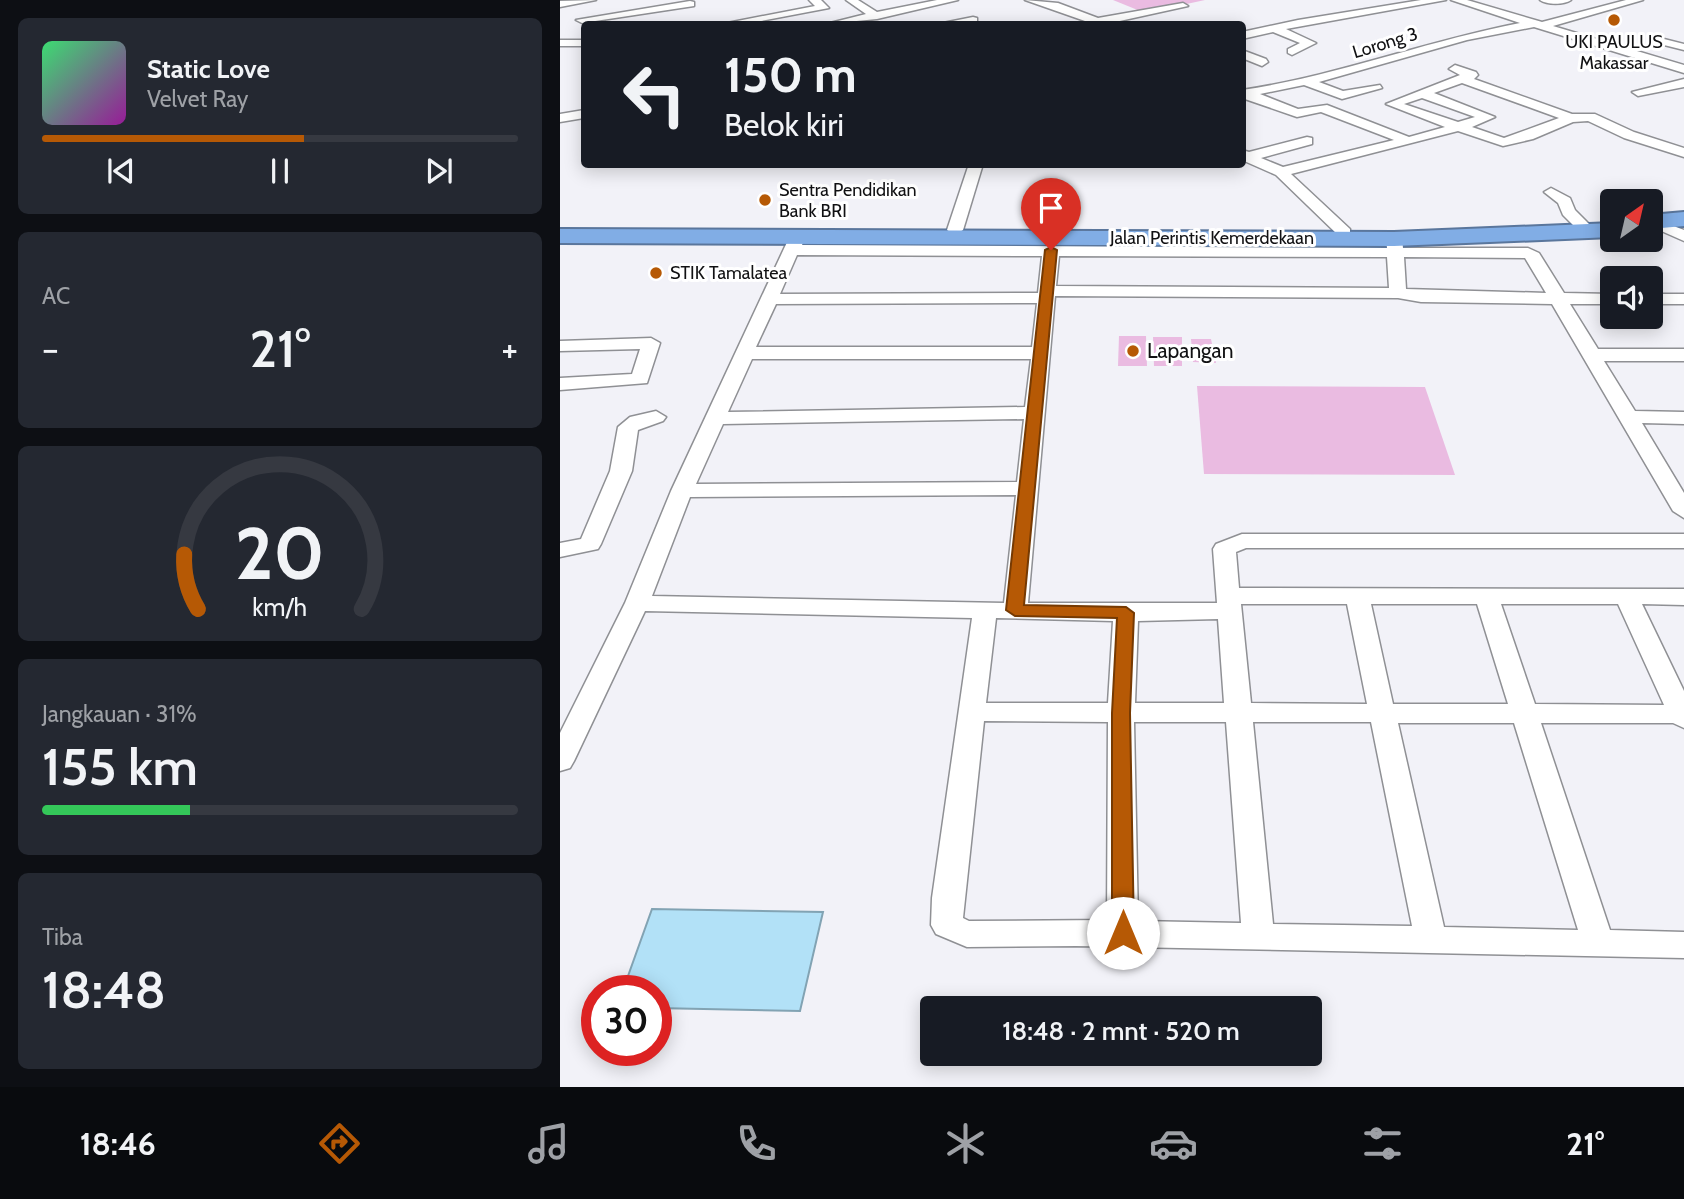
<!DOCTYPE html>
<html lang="id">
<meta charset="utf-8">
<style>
body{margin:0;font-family:Cabin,sans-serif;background:#242831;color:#f1f3f6;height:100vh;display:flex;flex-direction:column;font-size:26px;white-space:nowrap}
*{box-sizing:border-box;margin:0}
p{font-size:23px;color:#9ea1a6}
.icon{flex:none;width:38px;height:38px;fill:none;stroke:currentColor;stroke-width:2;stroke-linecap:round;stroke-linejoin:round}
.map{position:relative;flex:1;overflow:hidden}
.panel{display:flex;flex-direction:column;gap:18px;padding:18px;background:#0d0f14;width:560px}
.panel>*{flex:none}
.hud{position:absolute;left:21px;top:21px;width:665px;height:147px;border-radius:7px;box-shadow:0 4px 18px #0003;background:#171b24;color:#f1f3f6;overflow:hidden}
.needle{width:46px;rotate:34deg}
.buttons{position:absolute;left:1040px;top:189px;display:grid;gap:14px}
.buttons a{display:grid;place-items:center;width:63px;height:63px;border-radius:7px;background:#171b24;box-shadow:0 4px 18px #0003;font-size:35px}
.speed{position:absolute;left:21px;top:975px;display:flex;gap:14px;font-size:35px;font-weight:700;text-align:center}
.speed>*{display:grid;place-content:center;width:91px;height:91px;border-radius:50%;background:#171b24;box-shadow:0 4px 18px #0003;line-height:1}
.speed .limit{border:10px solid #d22;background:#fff;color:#111}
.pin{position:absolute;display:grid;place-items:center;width:60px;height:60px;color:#fff;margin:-72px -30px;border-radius:50% 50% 50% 0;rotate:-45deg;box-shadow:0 0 7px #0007}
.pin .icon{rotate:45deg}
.me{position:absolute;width:77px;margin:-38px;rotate:0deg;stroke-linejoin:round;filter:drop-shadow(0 0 5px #0008)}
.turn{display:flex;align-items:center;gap:24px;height:147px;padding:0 28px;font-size:32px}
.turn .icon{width:91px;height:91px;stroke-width:2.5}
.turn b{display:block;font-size:49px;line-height:60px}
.big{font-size:52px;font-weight:600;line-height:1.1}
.panel .widget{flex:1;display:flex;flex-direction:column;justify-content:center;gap:10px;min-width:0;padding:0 24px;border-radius:10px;background:#242831}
.panel .dial{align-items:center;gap:0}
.dial svg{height:182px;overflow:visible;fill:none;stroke:#363941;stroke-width:7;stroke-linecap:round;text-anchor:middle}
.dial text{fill:#f1f3f6;stroke:none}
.song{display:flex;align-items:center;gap:21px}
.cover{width:84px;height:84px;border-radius:10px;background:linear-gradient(135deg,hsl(140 70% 55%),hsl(300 70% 35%))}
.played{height:7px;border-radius:4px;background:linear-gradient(90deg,#b65905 55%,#363941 55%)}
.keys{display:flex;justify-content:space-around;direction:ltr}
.heat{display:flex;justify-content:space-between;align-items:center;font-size:38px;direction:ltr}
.charge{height:10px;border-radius:5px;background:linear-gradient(90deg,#34c759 31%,#363941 0)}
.trip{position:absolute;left:360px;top:996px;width:402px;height:70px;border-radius:7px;background:#171b24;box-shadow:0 4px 18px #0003;font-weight:600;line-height:70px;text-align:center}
.dock{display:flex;height:112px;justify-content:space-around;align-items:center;background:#090b0e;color:#9ea1a6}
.dock .icon{width:49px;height:49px}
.dock .current{color:#b65905}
.dock b{font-size:32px;color:#f1f3f6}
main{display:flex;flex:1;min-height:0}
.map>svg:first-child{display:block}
.green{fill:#eabbe1}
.water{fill:#b2e1f7;stroke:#82a3b3;stroke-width:2}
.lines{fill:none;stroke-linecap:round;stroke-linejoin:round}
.minor-casing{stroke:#8f9094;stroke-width:3}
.highway-casing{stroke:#5a769c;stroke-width:4}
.minor{fill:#fff;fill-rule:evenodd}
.highway{fill:#81ade5;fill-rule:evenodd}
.route{fill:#b65905;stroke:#763a03;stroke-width:2}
.poi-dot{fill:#b65905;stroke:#fff;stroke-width:2.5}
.labels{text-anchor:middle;stroke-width:6;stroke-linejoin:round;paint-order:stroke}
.far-poi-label{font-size:18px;fill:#111113;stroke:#fff;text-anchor:start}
.far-street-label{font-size:18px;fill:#111113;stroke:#fff}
.poi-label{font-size:21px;fill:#111113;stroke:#fff;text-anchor:start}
</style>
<main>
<section class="panel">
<div class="widget">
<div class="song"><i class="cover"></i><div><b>Static Love</b><p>Velvet Ray</p></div></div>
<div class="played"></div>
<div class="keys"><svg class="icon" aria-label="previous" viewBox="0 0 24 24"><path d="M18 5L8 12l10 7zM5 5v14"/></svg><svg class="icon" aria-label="pause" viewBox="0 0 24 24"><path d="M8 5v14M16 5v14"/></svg><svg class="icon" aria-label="next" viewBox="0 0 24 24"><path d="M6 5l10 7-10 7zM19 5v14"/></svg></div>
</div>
<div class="widget"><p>AC</p>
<div class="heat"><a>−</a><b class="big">21°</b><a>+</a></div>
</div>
<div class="widget dial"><svg viewBox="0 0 100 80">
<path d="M14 69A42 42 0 1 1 86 69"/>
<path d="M14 69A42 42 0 0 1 8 45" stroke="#b65905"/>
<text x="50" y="56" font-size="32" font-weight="700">20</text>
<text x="50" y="72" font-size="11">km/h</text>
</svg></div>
<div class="widget"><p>Jangkauan · 31%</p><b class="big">155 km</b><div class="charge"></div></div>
<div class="widget"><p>Tiba</p><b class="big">18:48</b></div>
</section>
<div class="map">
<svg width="1124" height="1087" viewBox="0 0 1124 1087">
<rect width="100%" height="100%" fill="#f2f2f8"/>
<g class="green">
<path d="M 553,0 L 645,0 L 585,13 Z"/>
<path d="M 559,336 L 586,336 L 587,366 L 558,366 Z"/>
<path d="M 593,337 L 622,337 L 622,366 L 594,366 Z"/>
<path d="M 631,339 L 651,339 L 656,363 L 633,362 Z"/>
<path d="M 637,386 L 865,387 L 895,475 L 644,474 Z"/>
</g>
<path class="water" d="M 92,909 L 263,912 L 240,1011 L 96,1008 L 96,990 L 63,990 Z"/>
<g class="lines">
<g class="minor-casing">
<g id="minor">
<path d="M 36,0 L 0,7 L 0,1 Z"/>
<path d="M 249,0 L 261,0 L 269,8 L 185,24 L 162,24 L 255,6 Z"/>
<path d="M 286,0 L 298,0 L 317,12 L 377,0 L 398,0 L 317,19 L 266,24 L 306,14 Z"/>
<path d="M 465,0 L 498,3 L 538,18 L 623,3 L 628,6 L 546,24 L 519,24 L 525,21 Z"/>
<path d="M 861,0 L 886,0 L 726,29 L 756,43 L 732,55 L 728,53 L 728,49 L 740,43 L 713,32 L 682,39 L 682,32 L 738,20 Z"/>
<path d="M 891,0 L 907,0 L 982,22 L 1066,0 L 1083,0 L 993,26 L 1124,65 L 1124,73 L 974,27 L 907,40 L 759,82 L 783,91 L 820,85 L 822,88 L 782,99 L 744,85 L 700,94 L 738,109 L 767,105 L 849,137 L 885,127 L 826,104 L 900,75 L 889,69 L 895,65 L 916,72 L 918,75 L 914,79 L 1012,114 L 1035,114 L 1074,132 L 1124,148 L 1124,157 L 1064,138 L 1028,121 L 1013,122 L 973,139 L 943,146 L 898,131 L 731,174 L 790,229 L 790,235 L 778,235 L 716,175 L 682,160 L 682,150 L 689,152 L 747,137 L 752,138 L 752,144 L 701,158 L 723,167 L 834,140 L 761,112 L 737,117 L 682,98 L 682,90 C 777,76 866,41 960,23 ZM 902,83 L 999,118 L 944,138 L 912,127 L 935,117 L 874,93 ZM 862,98 L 915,117 L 898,122 L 844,104 Z"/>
<path d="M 980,0 L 1011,0 C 1004,5 987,5 980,0 Z"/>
<path d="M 130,1 L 134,2 L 134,6 L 22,23 L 16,20 Z"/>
<path d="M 413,17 L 417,18 L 417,22 L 378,24 Z"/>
<path d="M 1104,39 L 1124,44 L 1124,50 L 1100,44 L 1100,40 Z"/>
<rect x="0" y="40" width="24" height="6"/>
<path d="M 682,50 L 706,59 L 708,62 L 702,66 L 682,58 Z"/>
<path d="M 1124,79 L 1124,87 L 1078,96 L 1072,92 Z"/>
<path d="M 24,110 L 24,118 L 0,122 L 0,114 Z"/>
<path d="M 409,164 L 423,164 L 403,230 L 395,235 L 387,230 Z"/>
<path d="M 991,188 L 1010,198 L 1015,210 L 1029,224 L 1027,227 L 1015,227 L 1003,215 L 998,203 L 984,192 Z"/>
<path d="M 1090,217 L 1124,230 L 1124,241 L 1090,226 Z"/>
<path d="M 237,233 L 245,238 L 242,245 L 827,248 L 826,239 L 834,234 L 842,239 L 843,248 L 968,248 L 979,253 L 1004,293 L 1052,294 L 1052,304 L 1010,304 L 1038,349 L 1124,349 L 1124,361 L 1044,361 L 1075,411 L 1124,412 L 1124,424 L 1082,423 L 1124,493 L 1124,518 L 1113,511 L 992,304 L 861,302 L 838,298 L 495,296 L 468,603 L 657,603 L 653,549 L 656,544 L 682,534 L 1124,534 L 1124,548 L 686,548 L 676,552 L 679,588 L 1124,589 L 1124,605 L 1082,604 L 1124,691 L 1124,728 L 1113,723 L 981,723 L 1050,930 L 1124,932 L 1124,958 L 516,946 L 407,947 L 376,934 L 371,925 L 372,898 L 412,618 L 85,611 L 14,761 L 10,768 L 0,771 L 0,733 L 65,603 L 111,491 L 229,238 ZM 237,255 L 482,256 L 478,293 L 220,294 ZM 499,256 L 827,257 L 829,288 L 496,286 ZM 844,257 L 965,258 L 986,293 L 846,289 ZM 477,303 L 472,347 L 196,347 L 216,304 ZM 192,359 L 471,359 L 465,407 L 168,412 ZM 464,419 L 457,482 L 136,484 L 163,424 ZM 456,495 L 444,603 L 92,596 L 130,497 ZM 681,604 L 787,604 L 807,704 L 691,703 ZM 811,604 L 917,604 L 948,704 L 833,704 ZM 941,604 L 1058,604 L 1104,705 L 975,704 ZM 436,618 L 553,621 L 548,703 L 426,703 ZM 658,619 L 664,703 L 575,703 L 578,621 ZM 424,721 L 548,722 L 547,920 L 409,921 L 403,918 ZM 574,722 L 666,722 L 681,923 L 578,921 ZM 693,722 L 811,722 L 852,926 L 713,924 ZM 838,723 L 954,723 L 1018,930 L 884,927 Z"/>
<rect x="1090" y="294" width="34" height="10"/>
<path d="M 91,338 L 100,343 L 87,383 L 0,390 L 0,378 L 72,374 L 80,349 L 0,351 L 0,341 Z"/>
<path d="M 96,411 L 106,417 L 103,421 L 78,430 L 72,471 L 41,544 L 38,549 L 0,557 L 0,543 L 21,539 L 50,471 L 58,427 L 70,417 Z"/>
</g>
</g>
<g class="highway-casing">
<g id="highway">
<path d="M 1124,212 L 1124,226 L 1090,229 L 1090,215 Z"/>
<path d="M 1052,223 L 1052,237 L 834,246 L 0,243 L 0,229 L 834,232 Z"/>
</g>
</g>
<use href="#minor" class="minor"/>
<use href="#highway" class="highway"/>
</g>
<path class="route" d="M 491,247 L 497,250 L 464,605 L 566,607 L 574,613 L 570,713 L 574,933 L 571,940 L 563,943 L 555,940 L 552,933 L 552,713 L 557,618 L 455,616 L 446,610 L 485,250 Z"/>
<g class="poi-dot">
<circle cx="1054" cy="20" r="7"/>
<circle cx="205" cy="200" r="7"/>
<circle cx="96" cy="273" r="7"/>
<circle cx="573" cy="351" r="7"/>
</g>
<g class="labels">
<g class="far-poi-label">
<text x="1054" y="48" text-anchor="middle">UKI PAULUS<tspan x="1054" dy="21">Makassar</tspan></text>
<text x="219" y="196">Sentra Pendidikan<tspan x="219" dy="21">Bank BRI</tspan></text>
<text x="110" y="279">STIK Tamalatea</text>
</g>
<g class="far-street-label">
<text transform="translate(825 43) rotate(-17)" y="6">Lorong 3</text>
<text x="652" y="244">Jalan Perintis Kemerdekaan</text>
</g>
<g class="poi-label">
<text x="587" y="358">Lapangan</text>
</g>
</g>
</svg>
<div class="buttons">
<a><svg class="needle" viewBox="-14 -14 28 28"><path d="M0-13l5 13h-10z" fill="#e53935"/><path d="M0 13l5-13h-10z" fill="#9ea1a6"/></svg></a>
<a><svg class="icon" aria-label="sound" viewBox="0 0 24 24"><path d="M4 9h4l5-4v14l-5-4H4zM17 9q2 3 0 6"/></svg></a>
</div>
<div class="speed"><div class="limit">30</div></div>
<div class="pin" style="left:491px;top:250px;background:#d93025"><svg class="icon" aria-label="arrive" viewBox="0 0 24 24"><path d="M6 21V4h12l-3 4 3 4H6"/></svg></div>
<svg class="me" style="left:563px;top:933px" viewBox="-20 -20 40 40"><circle r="19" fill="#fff"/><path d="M0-13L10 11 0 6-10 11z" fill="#b65905"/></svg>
<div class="trip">18:48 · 2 mnt · 520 m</div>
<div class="hud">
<div class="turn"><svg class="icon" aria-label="left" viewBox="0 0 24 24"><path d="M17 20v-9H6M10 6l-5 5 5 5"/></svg><div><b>150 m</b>Belok kiri</div></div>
</div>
</div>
</main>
<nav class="dock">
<b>18:46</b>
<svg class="icon current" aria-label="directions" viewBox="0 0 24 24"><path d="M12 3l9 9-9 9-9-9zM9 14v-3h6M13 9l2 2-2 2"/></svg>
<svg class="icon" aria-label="music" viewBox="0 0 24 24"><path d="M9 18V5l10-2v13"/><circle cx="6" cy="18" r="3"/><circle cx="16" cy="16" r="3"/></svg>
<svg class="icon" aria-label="phone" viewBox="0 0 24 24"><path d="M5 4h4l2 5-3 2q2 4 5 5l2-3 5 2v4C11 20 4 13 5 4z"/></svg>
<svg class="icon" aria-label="climate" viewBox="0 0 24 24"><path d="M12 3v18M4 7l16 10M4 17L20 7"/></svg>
<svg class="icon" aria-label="car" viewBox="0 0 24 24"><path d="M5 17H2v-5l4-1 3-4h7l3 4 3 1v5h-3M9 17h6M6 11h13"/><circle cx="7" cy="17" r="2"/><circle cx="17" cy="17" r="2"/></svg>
<svg class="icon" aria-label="filters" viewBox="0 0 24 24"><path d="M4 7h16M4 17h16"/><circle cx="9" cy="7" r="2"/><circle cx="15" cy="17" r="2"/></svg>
<b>21°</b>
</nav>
